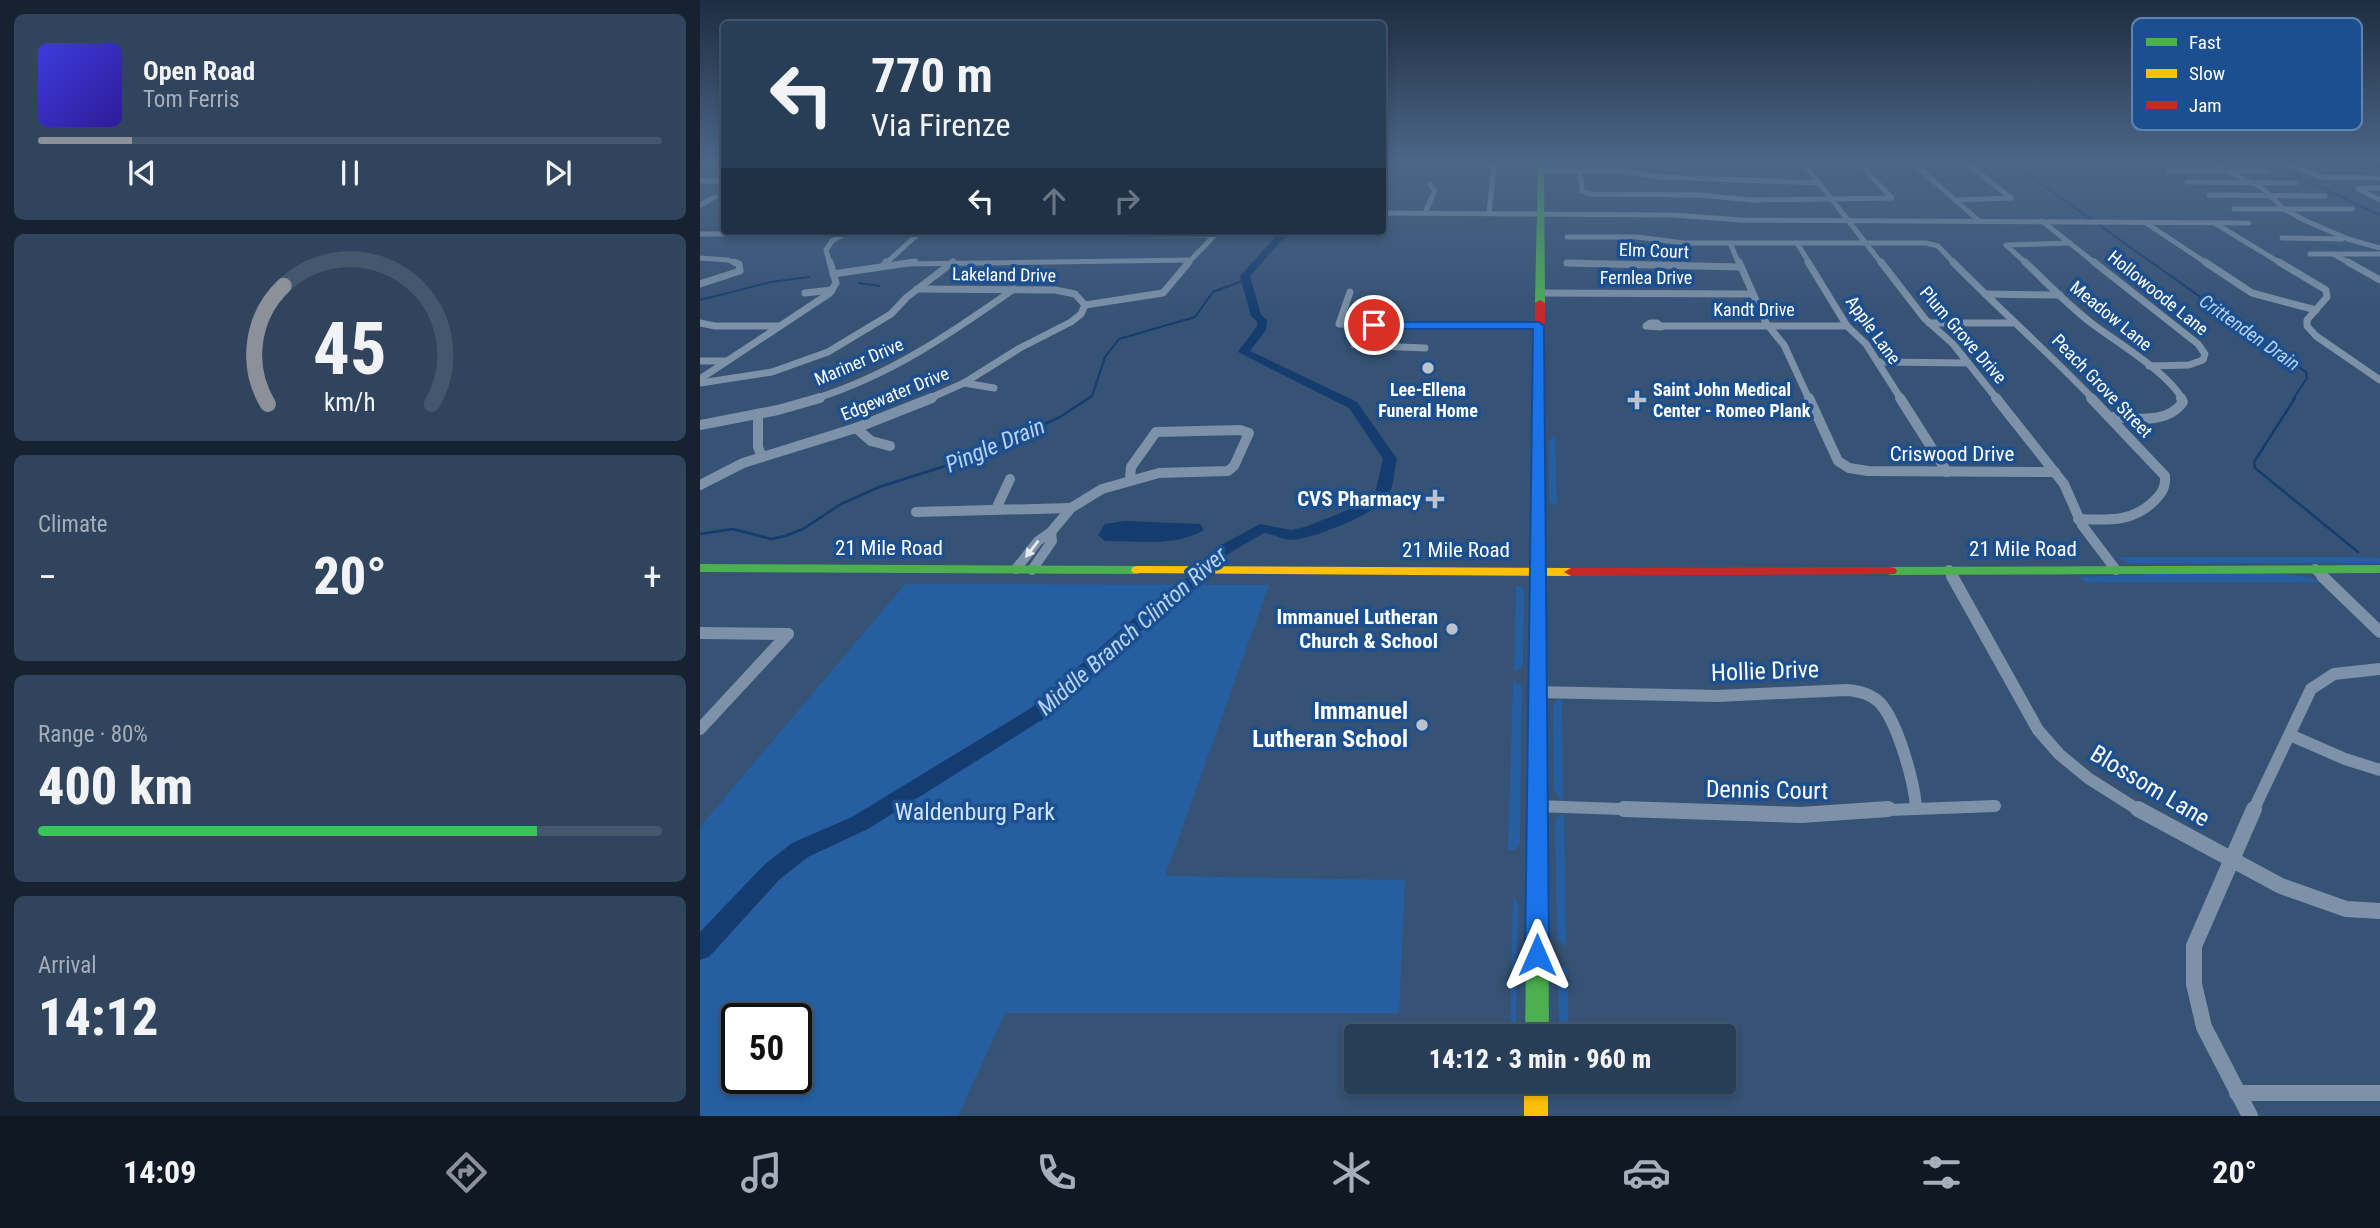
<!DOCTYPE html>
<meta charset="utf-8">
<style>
body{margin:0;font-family:"Roboto Condensed",sans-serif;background:#30455d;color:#f1f3f6;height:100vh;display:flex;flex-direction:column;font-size:26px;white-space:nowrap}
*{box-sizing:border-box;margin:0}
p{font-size:23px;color:#a5aeba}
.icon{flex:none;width:38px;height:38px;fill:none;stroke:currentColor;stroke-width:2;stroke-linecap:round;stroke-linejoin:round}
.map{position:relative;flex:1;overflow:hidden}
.side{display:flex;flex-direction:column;gap:14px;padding:14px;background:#162230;width:700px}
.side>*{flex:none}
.hud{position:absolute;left:21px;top:21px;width:665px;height:214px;border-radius:7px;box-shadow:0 4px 10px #0003,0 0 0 2px #44576d;background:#283e57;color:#f1f3f6;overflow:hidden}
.speed{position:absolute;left:21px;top:1003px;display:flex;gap:14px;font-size:35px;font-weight:700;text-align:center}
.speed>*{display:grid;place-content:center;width:91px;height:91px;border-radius:50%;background:#283e57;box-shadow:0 4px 10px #0003,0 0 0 2px #44576d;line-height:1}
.speed .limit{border:4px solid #111;border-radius:10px;background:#fff;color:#111}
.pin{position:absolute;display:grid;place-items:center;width:60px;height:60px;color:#fff;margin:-30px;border:4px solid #fff;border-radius:50%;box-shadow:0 2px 7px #0007}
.me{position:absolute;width:77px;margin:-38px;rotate:0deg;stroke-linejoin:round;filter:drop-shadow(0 0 5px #0008)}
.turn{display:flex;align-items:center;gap:24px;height:147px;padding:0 35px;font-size:32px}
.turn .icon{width:91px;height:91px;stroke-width:2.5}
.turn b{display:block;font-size:49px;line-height:60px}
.lanes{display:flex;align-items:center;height:66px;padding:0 35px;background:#0003;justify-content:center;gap:35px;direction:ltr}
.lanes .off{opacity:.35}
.big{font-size:52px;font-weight:800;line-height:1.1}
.side .tile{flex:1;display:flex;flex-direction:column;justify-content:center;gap:10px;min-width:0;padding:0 24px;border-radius:10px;background:#30455d}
.side .dial{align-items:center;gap:0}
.dial svg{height:182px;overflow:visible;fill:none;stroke:#44576d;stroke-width:7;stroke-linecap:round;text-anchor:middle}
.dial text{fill:#f1f3f6;stroke:none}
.song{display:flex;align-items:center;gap:21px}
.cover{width:84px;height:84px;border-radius:10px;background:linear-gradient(135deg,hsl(240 70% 55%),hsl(250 70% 35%))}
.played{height:7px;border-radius:4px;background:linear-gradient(90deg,#8c9099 15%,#44576d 15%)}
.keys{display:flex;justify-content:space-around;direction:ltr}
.heat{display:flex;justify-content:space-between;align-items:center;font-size:38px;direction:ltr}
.charge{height:10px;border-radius:5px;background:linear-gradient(90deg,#34c759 80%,#44576d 0)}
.trip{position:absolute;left:644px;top:1024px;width:392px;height:70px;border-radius:7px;background:#283e57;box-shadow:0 4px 10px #0003,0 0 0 2px #44576d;font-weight:800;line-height:70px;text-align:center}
.menu{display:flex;height:112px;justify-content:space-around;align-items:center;background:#101923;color:#a5aeba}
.menu .icon{width:49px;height:49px}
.menu .active{color:#8c9099}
.menu b{font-size:32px;color:#f1f3f6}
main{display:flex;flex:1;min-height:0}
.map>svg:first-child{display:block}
.green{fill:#265fa1;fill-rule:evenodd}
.water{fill:#153c6e}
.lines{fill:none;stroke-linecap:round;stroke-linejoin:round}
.stream-far1{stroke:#153c6e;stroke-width:2}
.stream{stroke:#153c6e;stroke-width:2.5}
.river{fill:#153c6e;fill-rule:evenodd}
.street-far4{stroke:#7d92a8;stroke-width:5}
.street-far3{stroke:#7d92a8;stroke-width:7}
.street-far2{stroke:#7d92a8;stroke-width:10}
.street-far1{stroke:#7d92a8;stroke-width:12}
.street{stroke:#7d92a8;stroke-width:16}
.fast{fill:#4caf50;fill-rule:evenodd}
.slow{fill:#ffc107;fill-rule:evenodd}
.jam{fill:#c62828;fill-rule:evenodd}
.oneway{fill:#e5e9ee}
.route{fill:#1a73e8;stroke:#114b97;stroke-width:2}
.poi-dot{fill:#b9c2ce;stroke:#1b4f8f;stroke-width:2.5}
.labels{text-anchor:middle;stroke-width:7;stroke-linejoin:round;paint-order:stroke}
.far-street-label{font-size:18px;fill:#fff;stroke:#1b4f8f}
.far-poi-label{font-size:18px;font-weight:bold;fill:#fff;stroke:#1b4f8f}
.far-water-label{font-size:19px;font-style:italic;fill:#b5d3f5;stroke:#1b4f8f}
.street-label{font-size:21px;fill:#fff;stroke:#1b4f8f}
.poi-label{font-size:21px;font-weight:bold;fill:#fff;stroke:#1b4f8f;text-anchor:end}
.water-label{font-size:23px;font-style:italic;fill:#b5d3f5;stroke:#1b4f8f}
.near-street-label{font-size:24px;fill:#fff;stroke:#1b4f8f}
.near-poi-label{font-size:24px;font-weight:bold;fill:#fff;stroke:#1b4f8f;text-anchor:end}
.near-park-label{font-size:24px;fill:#cfe3fa;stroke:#1b4f8f}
.key{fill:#1b4f8f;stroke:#5f84b1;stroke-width:2}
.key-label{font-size:19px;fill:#fff}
</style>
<main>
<section class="side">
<div class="tile">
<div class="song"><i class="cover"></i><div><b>Open Road</b><p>Tom Ferris</p></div></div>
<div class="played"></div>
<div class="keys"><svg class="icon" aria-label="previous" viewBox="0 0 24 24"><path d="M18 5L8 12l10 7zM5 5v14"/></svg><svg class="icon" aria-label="pause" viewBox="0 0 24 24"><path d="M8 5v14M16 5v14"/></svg><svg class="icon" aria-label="next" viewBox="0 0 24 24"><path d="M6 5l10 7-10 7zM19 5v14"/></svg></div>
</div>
<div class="tile dial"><svg viewBox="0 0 100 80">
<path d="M14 69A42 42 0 1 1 86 69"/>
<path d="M14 69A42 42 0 0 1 21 17" stroke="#8c9099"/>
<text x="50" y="56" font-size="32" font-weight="700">45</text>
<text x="50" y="72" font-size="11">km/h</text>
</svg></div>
<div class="tile"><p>Climate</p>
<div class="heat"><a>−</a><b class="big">20°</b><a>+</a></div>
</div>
<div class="tile"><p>Range · 80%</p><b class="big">400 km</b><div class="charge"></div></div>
<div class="tile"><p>Arrival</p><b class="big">14:12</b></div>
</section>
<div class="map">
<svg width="1680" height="1116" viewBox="0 0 1680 1116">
<rect width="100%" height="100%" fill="#365274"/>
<g class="green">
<path d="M 855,436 L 857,506 L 849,502 L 849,440 Z"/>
<path d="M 1414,557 L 1655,557 L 1680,558 L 1680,563 L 1431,563 Z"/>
<path d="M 1460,574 C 1494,574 1595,568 1621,582 L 1385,582 L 1380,577 Z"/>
<path d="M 205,584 L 569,585 L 465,876 L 705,880 L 699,1013 L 305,1013 L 258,1116 L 0,1116 L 0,827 ZM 96,1018 L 96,1078 L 37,1078 L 37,1018 Z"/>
<path d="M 816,586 L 821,586 L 824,591 L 823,666 L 814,672 Z"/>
<path d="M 813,681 L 822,686 L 820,842 L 816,849 L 808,851 Z"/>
<path d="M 862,696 L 863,801 L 854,791 L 853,704 Z"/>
<path d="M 864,813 L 866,947 L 857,939 L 855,826 L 856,819 Z"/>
<path d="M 813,898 L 818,903 L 816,1036 L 810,1036 Z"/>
<path d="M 867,965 L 869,1036 L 859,1036 L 858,973 Z"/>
</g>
<g class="water">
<path d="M 1604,160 L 1680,160 L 1680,169 L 1630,170 Z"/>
<path d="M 425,521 L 500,524 L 504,530 C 475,547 438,541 405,541 L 398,535 L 405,524 Z"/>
</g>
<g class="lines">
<g class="stream-far1">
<path d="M 904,160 L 1040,169"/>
<path d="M 1308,160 L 1392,220"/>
<path d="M 1563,160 L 1680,215"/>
<path d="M 1399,225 L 1606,372 L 1607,378 L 1593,399"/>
<path d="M 159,283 L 179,286"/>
<path d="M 0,300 L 71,282 L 109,277"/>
<path d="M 387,399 L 392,396 L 405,357 L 419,339 L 495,317 L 513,292 L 545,280"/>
</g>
<g class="stream">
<path d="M 1595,398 L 1554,462 L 1555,468 L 1658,552"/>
<path d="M 0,534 L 33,529 L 71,539 L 85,536 L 103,529 L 141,504 L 179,487 L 261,461 L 360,417 L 389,398"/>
</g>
<g class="river">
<path d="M 682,160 L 691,160 L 682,166 Z"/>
<path d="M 581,231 L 590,231 L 550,276 L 561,315 L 567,320 L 566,330 L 550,351 L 657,402 L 697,459 C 694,471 694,486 688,496 C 678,513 611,540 590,540 C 581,539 573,534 564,533 L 528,554 L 515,570 L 470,611 L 446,626 L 345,718 L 168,829 L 108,857 L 80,879 L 9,957 L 0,960 L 0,932 L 64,865 L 92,843 L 152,817 L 331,708 L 434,618 L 458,603 L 503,564 L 516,548 L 560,524 L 591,530 L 605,527 L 648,510 L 675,494 L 683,459 L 649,408 L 538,352 L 557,326 L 557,321 L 551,316 L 540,276 Z"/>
</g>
<g class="street-far4">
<path d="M 1104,160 L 1105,165 L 1182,264"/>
<path d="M 1210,160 L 1278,220"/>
<path d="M 1349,160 L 1409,162"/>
<path d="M 1503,160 L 1561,187 L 1584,209 L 1604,220 L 1648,239 L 1680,248"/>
<path d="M 1578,160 L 1621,177 L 1680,178"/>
<path d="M 789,165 L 794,168 L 789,213"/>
<path d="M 840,171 L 922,171 L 961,177 L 1119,183"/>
<path d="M 880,171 L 882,191 L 890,194 L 999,195 L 1052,200 L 1192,198 L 1156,160"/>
<path d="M 1468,171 L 1568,171"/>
<path d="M 0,181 L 24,181"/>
<path d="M 1487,182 L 1596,183"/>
<path d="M 1660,188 L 1680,188"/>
<path d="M 1658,189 L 1680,200"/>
<path d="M 1509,195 L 1625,196"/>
<path d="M 1255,200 L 1311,198 L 1263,160"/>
<path d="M 0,205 L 15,197"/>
<path d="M 1534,209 L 1652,209"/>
<path d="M 682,213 L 973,215 L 1041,220 L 1549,223"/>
<path d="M 725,213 L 735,190 L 730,185"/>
<path d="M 1342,221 L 1396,264"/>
<path d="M 1446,223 L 1508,264"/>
<path d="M 1516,224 L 1582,264"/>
<path d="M 296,231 L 301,234 L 515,235"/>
<path d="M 0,234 L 144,234"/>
<path d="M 867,237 L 936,237 L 985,243 L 1226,243 L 1238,246 L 1255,264"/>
<path d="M 1582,238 L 1642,239"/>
<path d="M 1030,243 L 1039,264"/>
<path d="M 1097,243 L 1110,264"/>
<path d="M 1610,254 L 1680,254"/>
<path d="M 1633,254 L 1651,264"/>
<path d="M 0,258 L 28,260 L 39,264"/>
<path d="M 867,263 L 903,264"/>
<path d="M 130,264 L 126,250 L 132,241 L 149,231"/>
<path d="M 185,264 L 217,235"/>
<path d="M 203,264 L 490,260"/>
<path d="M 251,264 L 253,262"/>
<path d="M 487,264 L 516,234"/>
<path d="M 1327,264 L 1306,245 L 1370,243"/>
</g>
<g class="street-far3">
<path d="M 1039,262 L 1066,323 L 1084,345 L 1109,399"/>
<path d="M 1108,262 L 1147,326 L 1166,344 L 1201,399"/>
<path d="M 1181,262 L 1225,319 L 1253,344 L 1297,399"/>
<path d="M 1253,262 C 1299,309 1348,352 1393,399"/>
<path d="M 1325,262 C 1346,282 1367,304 1390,322 C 1413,340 1469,373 1482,399"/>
<path d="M 1394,262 L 1498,344 L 1505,354 L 1503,360 L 1489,365 L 1449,366"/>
<path d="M 1505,262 L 1552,293 L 1616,310"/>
<path d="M 1579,262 L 1626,290 L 1627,297 L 1607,320 L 1607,326 L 1616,336 L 1680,380"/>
<path d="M 1648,262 L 1680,280"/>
<path d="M 867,263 L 1041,267"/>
<path d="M 184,265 L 186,262"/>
<path d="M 133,274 L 215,262"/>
<path d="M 0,284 L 40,271 L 39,264 L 34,262"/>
<path d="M 217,289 L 355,290 L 375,294 L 385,305"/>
<path d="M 650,292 L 639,324 L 839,326"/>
<path d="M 105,293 L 132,290"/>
<path d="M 839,293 L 1053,294"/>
<path d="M 1285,294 L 1360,295"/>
<path d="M 385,305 L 463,293 L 489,262"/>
<path d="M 0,323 L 15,326 L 80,326"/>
<path d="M 950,323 L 957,323 L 961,327 L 946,326 Z"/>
<path d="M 1229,323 L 1312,323"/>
<path d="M 961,326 L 1147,326"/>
<path d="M 654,345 L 725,348"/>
<path d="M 0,361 L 25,361"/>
<path d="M 1178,362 L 1268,363"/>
<path d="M 0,379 L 130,293 L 136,283 L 130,262"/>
<path d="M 0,383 L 72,372 L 128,352 L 191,314 L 207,297 L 253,262"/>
<path d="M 264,383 L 294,388"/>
<path d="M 114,399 C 189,376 250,334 314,289"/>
<path d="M 228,399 L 264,383 L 320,348 L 371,322 L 381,314 L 385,305"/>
</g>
<g class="street-far2">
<path d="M 1109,398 L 1138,461 L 1149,468 L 1168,471 L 1355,472"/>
<path d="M 1200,398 L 1247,472"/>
<path d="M 1296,398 L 1364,484 L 1382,525 L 1416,570"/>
<path d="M 58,414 L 58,447 L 62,457"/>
<path d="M 1411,417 C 1435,418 1467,425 1483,402 L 1481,398"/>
<path d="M 0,425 L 78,410 L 120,398"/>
<path d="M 156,428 L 171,441 L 190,446"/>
<path d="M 0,485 L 43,463 L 156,428 L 232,398"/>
<path d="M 296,509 L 310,479"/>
<path d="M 216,512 L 371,508"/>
<path d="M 1378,519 C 1407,520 1433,523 1455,500 C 1462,493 1466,487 1465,476 L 1391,398"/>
<path d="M 316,569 L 338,541 L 351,532 L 371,508 L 402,489 L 459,473 L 528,471 L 534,466 L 549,433 L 540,430 L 456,432 L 431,467 L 430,479"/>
<path d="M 1615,569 L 1624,577"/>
<path d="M 332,570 L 352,541 L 351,532"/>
<path d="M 1249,570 L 1253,577"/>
</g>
<g class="street-far1">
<path d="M 1252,576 L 1338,730 L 1359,754 L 1388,778 L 1440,811"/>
<path d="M 1622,576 L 1680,632"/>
<path d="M 0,633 L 88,634"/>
<path d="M 837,692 L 1017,696 L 1147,690 C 1159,691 1173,695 1181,704 C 1198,724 1214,781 1216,807"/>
<path d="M 0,729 L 88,634"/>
<path d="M 1590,735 L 1645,759 L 1680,770"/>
<path d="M 837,806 L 975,811"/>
<path d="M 1163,811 L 1295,806"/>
<path d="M 1553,811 L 1611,689 L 1634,674 L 1680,669"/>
</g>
<g class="street">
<path d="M 924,809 L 1101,815 L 1188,809"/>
<path d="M 1438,809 L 1581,886 L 1646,909 L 1680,911"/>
<path d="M 1537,1093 L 1680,1093"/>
<path d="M 1550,1116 L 1504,1027 L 1494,984 L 1494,946 L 1554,809"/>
</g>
<g class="fast">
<path d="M 838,160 L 844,160 L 845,303 L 840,306 L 835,303 Z"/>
<path d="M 839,547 L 846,551 L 849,1036 L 825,1036 L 832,551 Z"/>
<path d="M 0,564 L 438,566 L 445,570 L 438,574 L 0,572 Z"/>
<path d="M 1680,565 L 1680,573 L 1190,575 L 1183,571 L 1190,567 Z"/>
</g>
<g class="slow">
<path d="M 438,566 L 871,568 L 878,572 L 871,576 L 433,573 L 431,570 L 433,567 Z"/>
<rect x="824" y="1082" width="24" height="34"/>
</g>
<g class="jam">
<path d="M 840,300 L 845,303 L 846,551 L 839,555 L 832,551 L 835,303 Z"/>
<path d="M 1190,567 L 1195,568 L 1197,571 L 1195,574 L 871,576 L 864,572 L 871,568 Z"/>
</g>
</g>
<defs><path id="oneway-solid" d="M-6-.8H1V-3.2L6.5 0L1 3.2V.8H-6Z" transform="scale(1.75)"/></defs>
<use class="oneway" href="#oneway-solid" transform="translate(332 549) rotate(128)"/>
<linearGradient id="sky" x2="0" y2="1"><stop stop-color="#1e2d40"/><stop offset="0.51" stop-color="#4c6688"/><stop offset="1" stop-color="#4c6688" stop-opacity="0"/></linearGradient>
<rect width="1680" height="316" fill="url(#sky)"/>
<path class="route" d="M 839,322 L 844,326 L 849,955 L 846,963 L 837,966 L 829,963 L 825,955 L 833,329 L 674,329 L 668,325 L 674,322 Z"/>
<g class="poi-dot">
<circle cx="728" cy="368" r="7"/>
<path d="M933.5 389.5h7v7h7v7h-7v7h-7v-7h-7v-7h7z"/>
<path d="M731.5 488.5h7v7h7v7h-7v7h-7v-7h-7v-7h7z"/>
<circle cx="752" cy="629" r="7"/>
<circle cx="722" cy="725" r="7"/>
</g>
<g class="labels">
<g class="far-street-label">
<text transform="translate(954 251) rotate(2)" y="6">Elm Court</text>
<text transform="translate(304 275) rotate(1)" y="6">Lakeland Drive</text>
<text x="946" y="284">Fernlea Drive</text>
<text transform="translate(1458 293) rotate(39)" y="6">Hollowoode Lane</text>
<text x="1054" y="316">Kandt Drive</text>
<text transform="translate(1411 316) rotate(39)" y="6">Meadow Lane</text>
<text transform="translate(1173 330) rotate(54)" y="6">Apple Lane</text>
<text transform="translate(1263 335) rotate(49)" y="6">Plum Grove Drive</text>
<text transform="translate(159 362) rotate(-23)" y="6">Mariner Drive</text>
<text transform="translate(1402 386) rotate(46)" y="6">Peach Grove Street</text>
<text transform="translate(195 394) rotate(-22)" y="6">Edgewater Drive</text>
</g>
<g class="far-poi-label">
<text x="728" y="396">Lee-Ellena<tspan x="728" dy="21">Funeral Home</tspan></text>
<text x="953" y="396" text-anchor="start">Saint John Medical<tspan x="953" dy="21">Center - Romeo Plank</tspan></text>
</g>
<g class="far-water-label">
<text transform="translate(1550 332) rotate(35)" y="7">Crittenden Drain</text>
</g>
<g class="street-label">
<text x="1252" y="461">Criswood Drive</text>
<text x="189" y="555">21 Mile Road</text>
<text x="1323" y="556">21 Mile Road</text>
<text x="756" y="557">21 Mile Road</text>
</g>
<g class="poi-label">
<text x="721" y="506">CVS Pharmacy</text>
<text x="738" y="624">Immanuel Lutheran<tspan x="738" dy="24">Church &amp; School</tspan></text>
</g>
<g class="water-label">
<text transform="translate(295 445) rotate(-23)" y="8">Pingle Drain</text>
<text transform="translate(432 631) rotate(-41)" y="8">Middle Branch Clinton River</text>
</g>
<g class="near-street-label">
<text transform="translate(1065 671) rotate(-2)" y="8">Hollie Drive</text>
<text transform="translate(1450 786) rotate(31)" y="8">Blossom Lane</text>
<text transform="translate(1067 790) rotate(1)" y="8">Dennis Court</text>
</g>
<g class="near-poi-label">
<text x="708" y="719">Immanuel<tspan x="708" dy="28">Lutheran School</tspan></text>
</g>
<g class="near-park-label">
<text x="275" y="820">Waldenburg Park</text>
</g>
</g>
<rect x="1432" y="18" width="230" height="112" rx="10" class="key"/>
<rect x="1446" y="38" width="31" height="8" fill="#4caf50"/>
<rect x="1446" y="69" width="31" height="9" fill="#ffc107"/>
<rect x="1446" y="101" width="31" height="8" fill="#c62828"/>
<g class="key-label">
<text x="1489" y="49">Fast</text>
<text x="1489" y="80">Slow</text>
<text x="1489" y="112">Jam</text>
</g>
</svg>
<div class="speed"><div class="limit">50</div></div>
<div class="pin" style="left:674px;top:325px;background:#d93025"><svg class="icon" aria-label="arrive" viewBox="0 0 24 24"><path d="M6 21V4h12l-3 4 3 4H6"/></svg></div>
<svg class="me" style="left:837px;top:955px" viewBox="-20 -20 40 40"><path d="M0-17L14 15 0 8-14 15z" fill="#1a73e8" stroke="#fff" stroke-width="4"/></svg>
<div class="trip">14:12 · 3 min · 960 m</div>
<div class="hud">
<div class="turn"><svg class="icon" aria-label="left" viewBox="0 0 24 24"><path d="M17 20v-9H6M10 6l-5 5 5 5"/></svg><div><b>770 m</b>Via Firenze</div></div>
<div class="lanes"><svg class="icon" aria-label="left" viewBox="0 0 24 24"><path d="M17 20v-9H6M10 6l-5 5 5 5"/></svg><svg class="icon off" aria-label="ahead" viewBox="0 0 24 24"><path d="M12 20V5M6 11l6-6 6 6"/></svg><svg class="icon off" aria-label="right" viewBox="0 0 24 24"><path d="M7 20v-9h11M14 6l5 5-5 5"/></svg></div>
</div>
</div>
</main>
<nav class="menu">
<b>14:09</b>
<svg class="icon active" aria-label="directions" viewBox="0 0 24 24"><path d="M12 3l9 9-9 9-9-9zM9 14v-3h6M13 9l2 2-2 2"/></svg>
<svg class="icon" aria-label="music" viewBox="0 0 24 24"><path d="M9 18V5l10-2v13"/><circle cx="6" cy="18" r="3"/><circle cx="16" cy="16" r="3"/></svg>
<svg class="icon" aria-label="phone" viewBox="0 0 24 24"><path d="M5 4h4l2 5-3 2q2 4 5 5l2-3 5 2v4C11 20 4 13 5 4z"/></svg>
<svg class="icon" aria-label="climate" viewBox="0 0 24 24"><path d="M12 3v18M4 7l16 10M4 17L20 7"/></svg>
<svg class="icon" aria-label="car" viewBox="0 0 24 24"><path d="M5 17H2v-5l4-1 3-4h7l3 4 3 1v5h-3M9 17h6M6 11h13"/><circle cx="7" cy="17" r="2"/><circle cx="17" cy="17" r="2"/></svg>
<svg class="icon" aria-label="filters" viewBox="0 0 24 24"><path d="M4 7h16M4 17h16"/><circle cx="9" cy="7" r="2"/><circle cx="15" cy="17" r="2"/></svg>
<b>20°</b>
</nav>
